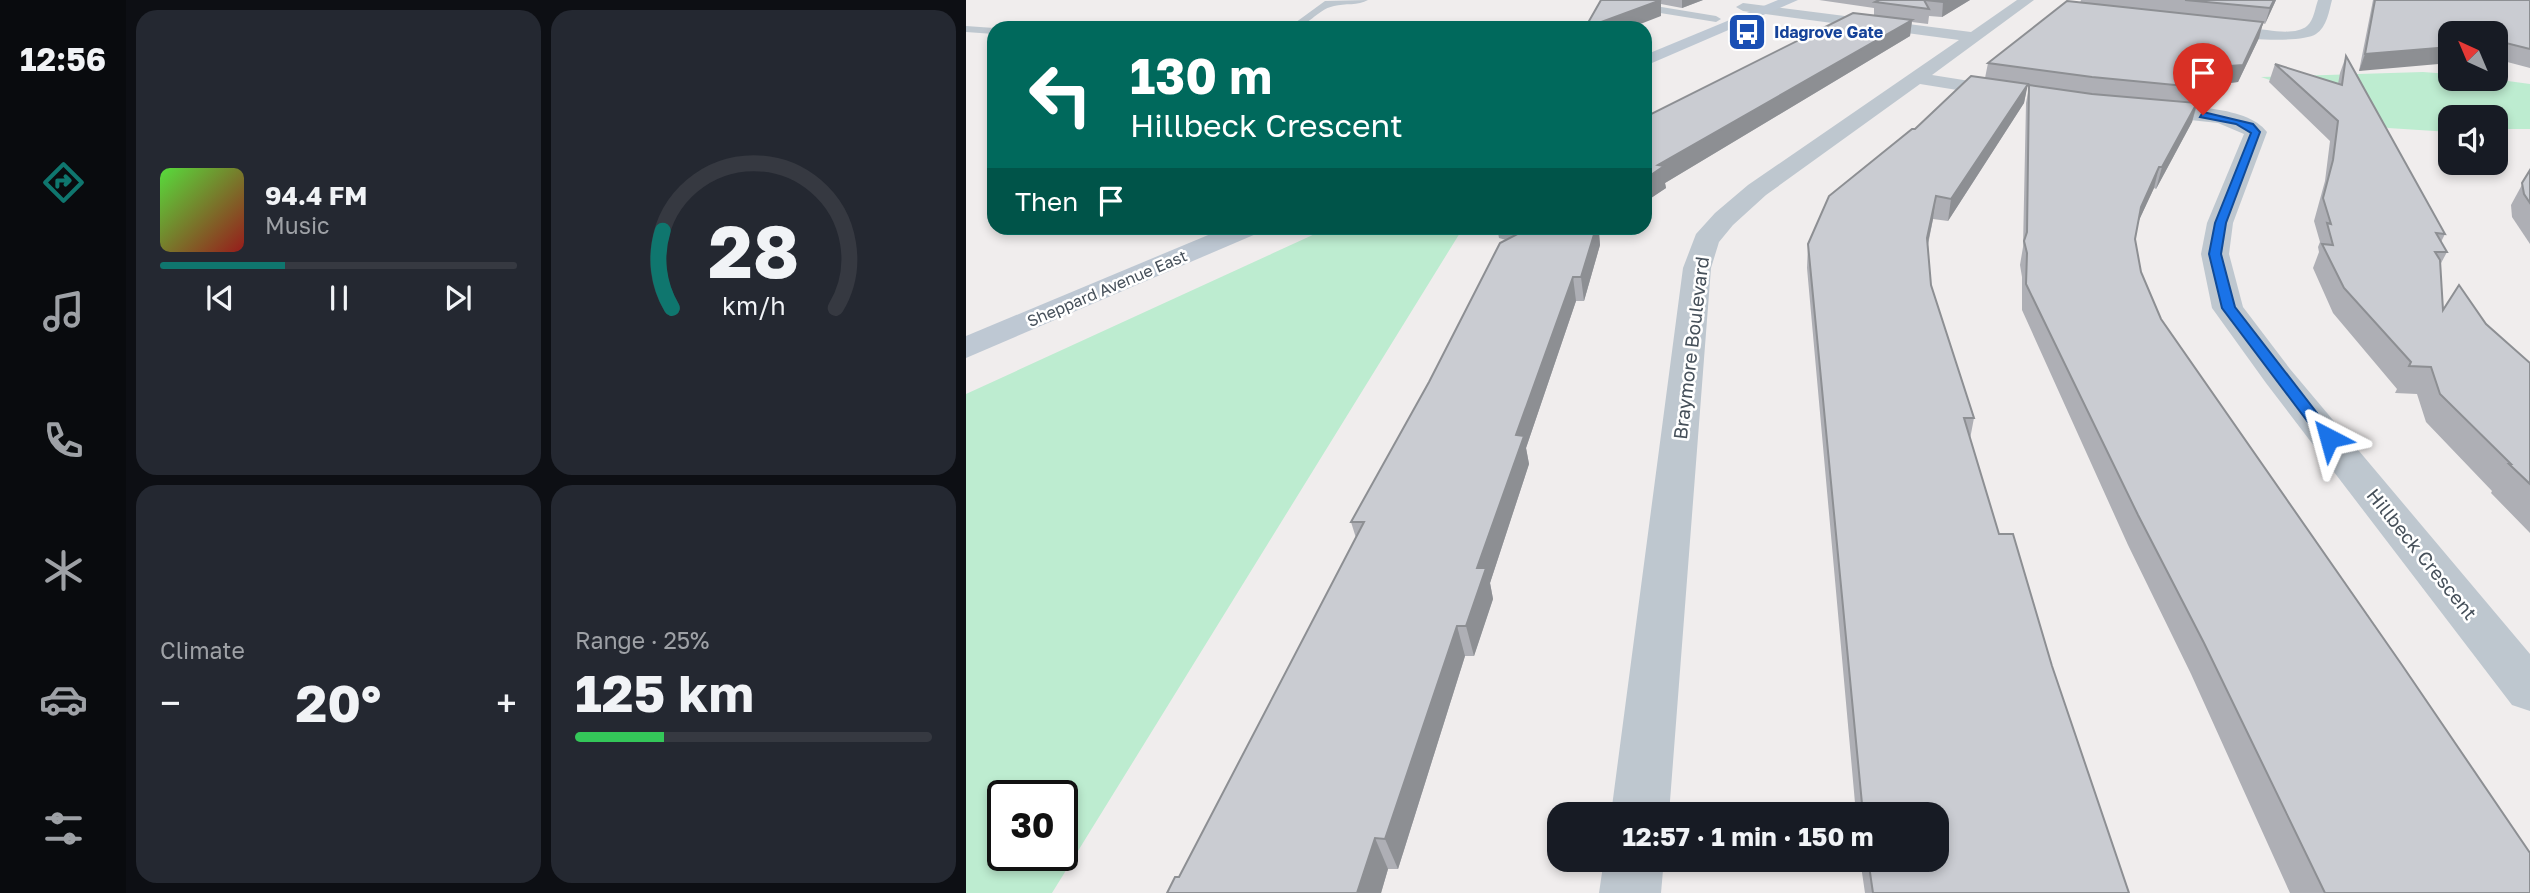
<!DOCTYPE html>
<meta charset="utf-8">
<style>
body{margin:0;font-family:"Golos Text",sans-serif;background:#242831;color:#f1f3f6;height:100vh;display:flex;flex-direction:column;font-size:26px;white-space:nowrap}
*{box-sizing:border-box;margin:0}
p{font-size:23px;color:#9ea1a6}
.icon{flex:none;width:38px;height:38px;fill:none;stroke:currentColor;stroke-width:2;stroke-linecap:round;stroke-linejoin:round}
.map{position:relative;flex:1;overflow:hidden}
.side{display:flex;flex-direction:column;gap:10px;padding:10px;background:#0d0f14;width:840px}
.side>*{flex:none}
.top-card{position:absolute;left:21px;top:21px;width:665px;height:214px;border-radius:21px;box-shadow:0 4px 10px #0003;background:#00695c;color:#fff;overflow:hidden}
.needle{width:46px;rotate:316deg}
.fabs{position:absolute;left:1472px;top:21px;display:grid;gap:14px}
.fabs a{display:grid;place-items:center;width:70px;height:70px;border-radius:14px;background:#171b24;box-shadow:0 4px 10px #0003;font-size:35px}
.speed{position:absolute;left:21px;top:780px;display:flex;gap:14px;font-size:35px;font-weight:700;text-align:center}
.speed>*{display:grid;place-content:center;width:91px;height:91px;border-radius:50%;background:#171b24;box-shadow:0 4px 10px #0003;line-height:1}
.speed .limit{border:4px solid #111;border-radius:10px;background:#fff;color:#111}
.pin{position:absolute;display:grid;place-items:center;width:60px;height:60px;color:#fff;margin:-72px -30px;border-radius:50% 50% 50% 0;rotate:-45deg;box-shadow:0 0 7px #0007}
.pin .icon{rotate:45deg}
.me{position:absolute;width:77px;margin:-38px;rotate:321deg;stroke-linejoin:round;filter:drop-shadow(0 0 5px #0008)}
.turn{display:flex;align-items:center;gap:24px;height:147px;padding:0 28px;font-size:32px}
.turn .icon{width:91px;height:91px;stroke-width:2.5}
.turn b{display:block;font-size:49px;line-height:60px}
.then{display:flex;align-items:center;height:66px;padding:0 28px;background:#0003;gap:14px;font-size:26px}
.big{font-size:52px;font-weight:700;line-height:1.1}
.side .widget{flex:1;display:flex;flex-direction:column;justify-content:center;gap:10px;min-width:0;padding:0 24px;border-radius:21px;background:#242831}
.side .dial{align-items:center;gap:0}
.dial svg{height:182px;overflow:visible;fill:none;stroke:#363941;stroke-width:7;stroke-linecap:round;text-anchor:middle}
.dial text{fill:#f1f3f6;stroke:none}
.song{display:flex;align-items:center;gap:21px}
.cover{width:84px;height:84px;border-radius:10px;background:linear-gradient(135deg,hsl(110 70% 55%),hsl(0 70% 35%))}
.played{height:7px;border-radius:4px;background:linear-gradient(90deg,#0f766e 35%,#363941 35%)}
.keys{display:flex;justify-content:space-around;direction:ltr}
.heat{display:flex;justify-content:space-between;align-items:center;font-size:38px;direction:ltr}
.charge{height:10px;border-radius:5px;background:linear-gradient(90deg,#34c759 25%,#363941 0)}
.side .tiles{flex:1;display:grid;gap:10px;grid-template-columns:repeat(2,1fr)}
.trip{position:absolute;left:581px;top:802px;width:402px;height:70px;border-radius:21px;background:#171b24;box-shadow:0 4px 10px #0003;font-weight:700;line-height:70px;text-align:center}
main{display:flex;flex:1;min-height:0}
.tab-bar{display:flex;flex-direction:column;width:126px;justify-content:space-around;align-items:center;background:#090b0e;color:#9ea1a6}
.tab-bar .icon{width:49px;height:49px}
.tab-bar .on{color:#0f766e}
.tab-bar b{font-size:32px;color:#f1f3f6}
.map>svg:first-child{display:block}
.green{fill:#bdecd0;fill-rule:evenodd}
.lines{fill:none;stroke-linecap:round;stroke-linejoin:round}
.lane{fill:#bec7cf;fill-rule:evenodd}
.street{fill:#bec7cf;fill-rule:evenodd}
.secondary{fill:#bec8d3;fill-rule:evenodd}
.wall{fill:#aeafb5}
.shaded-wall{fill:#8d8f93}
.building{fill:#caccd2;stroke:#8d8f93;stroke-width:2}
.route{fill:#1a73e8;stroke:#114b97;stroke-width:2}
.labels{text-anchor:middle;stroke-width:5;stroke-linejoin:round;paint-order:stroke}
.far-transit-label{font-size:16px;font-weight:bold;fill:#164399;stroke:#fff;text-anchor:start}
.far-street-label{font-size:16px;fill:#46505a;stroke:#fff}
.street-label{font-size:19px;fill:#46505a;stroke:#fff}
</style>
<main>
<nav class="tab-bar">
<b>12:56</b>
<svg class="icon on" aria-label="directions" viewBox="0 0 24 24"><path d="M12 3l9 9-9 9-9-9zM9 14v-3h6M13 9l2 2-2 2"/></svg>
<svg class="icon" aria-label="music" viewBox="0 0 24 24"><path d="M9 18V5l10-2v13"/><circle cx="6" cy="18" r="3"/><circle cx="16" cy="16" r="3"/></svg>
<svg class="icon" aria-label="phone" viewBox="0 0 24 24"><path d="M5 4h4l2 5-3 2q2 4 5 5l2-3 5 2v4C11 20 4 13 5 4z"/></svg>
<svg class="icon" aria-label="climate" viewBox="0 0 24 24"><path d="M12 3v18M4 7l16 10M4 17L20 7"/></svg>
<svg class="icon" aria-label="car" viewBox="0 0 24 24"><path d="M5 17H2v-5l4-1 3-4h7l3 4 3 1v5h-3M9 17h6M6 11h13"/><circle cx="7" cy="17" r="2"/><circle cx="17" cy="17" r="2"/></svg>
<svg class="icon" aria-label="filters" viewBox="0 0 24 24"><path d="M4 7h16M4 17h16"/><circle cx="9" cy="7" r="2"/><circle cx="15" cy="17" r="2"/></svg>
</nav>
<section class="side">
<div class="tiles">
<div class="widget">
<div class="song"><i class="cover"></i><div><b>94.4 FM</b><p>Music</p></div></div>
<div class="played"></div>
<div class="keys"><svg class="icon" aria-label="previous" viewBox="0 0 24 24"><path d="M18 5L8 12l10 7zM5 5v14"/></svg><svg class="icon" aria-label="pause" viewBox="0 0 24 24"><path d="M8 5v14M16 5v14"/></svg><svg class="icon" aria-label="next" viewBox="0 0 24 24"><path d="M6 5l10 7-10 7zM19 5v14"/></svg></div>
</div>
<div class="widget dial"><svg viewBox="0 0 100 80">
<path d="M14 69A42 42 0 1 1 86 69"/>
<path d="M14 69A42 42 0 0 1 10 35" stroke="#0f766e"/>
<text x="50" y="56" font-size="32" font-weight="700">28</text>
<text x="50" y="72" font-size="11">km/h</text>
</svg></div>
<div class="widget"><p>Climate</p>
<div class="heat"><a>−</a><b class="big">20°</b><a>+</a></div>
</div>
<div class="widget"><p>Range · 25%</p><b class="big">125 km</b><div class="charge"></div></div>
</div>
</section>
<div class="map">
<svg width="1564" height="893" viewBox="0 0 1564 893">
<rect width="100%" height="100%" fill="#f0eded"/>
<g class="green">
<path d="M 1457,72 L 1484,74 L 1484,79 L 1527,79 L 1564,84 L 1564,129 L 1530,129 L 1530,117 L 1484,117 L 1484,132 L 1422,128 L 1359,99 L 1295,77 Z"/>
<path d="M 362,228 L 497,228 L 86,893 L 0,893 L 0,394 ZM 37,796 L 96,796 L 96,856 L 37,856 Z"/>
</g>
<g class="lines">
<g class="lane">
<path d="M 402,0 C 392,6 379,3 368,6 C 349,10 344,28 322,28 L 359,1 Z"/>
<path d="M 653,0 L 750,16 L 755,19 L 750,22 L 657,7 L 652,4 Z"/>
<path d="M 0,26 L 28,28 L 29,28 L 28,34 L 0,32 Z"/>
</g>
<g class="street">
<path d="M 1051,0 L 1068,0 L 966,75 L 1054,89 L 1057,93 L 1054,97 L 1047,99 L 954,84 L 800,195 L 767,225 L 753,242 L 745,268 L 703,814 L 645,814 L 717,268 L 730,234 L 749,213 L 782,185 L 993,40 L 777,11 L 770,7 L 777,3 L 1005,32 Z"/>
<path d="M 1352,0 L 1366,0 C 1363,11 1361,27 1350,34 C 1333,45 1246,39 1233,26 C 1247,12 1320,44 1341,26 C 1348,20 1349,8 1352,0 Z"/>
<path d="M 1176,104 C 1208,106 1281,104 1301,132 L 1267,223 L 1263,254 L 1277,307 L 1324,369 L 1564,654 L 1564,711 L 1546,705 L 1300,383 L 1246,308 L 1235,254 L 1241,223 L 1278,134 L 1252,123 L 1169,114 L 1166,110 L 1169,106 Z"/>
<path d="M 638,859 L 698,859 L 695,893 L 633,893 Z"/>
</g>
<g class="secondary">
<path d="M 812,0 L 832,0 L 679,66 L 679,55 Z"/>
<path d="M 259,228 L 294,228 L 290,234 L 0,358 L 0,336 Z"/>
</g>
</g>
<g class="wall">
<path d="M 635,0 L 737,0 L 716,8 L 695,4 L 695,16 Z"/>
<path d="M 853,0 L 1004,0 L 976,17 L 963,16 L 962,24 L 946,22 L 944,36 L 699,183 L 700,188 L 679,202 L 679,117 L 908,16 L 908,8 Z"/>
<path d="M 1115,0 L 1310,0 L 1299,24 L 1297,23 L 1293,38 L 1272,82 L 1246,85 L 1234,107 L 1231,106 L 1226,122 L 1190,189 L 1188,188 L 1172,222 L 1169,239 L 1175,272 L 1195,319 L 1564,893 L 1324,893 L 1225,674 L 1162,545 L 1056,310 L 1056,277 L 1054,265 L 1057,247 L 1060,103 L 1063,87 L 1061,86 L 1058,103 L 982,221 L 967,219 L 962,245 L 965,285 L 1008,418 L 1004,439 L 1033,534 L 1086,666 L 1163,893 L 899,893 L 894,859 L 971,859 L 971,814 L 890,814 L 841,268 L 842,244 L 949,129 L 1019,78 L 1022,63 L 1114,3 Z"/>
<path d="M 1407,0 L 1564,0 L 1564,68 L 1530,59 L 1530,33 L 1393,71 Z"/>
<path d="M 1380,56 L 1479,234 L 1475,242 L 1481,252 L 1474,265 L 1477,310 L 1520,324 L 1564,363 L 1564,533 L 1525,493 L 1526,491 L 1460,422 L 1451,394 L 1429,393 L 1431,389 L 1367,313 L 1347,268 L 1353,252 L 1352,247 L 1354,242 L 1348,221 L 1359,181 L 1364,141 L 1303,82 L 1309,64 L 1372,84 L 1374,73 Z"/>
<path d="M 1564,170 L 1564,244 L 1546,217 L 1545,205 Z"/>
<path d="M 531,228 L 642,228 L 633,233 L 634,245 L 618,301 L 610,301 L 560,448 L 563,464 L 524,583 L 527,599 L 508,656 L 499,656 L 432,869 L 422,869 L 415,893 L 201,893 L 213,877 L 390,538 L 385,522 L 463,382 L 540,240 L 533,238 Z"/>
</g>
<g class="shaded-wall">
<path d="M 695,0 L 695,16 L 664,28 L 619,28 Z"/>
<path d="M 716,0 L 737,0 L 716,8 Z"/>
<path d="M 981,0 L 1004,0 L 976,17 L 977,2 Z"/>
<path d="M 1308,0 L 1310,0 L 1299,24 L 1304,8 Z"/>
<path d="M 946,20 L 944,36 L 699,183 L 700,188 L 679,202 L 679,179 L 692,165 Z"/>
<path d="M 1297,22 L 1293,38 L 1272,82 L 1246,85 L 1234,107 L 1240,88 L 1251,67 Z"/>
<path d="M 1536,42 L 1530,57 L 1530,43 Z"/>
<path d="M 1484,47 L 1484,63 L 1393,71 L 1399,54 Z"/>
<path d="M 1062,84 L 1058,103 L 982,221 L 985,199 Z"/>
<path d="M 1231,103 L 1226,122 L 1190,189 L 1196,167 Z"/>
<path d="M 1193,167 L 1188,188 L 1169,229 L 1175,207 Z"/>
<path d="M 970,196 L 967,219 L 958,261 L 961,238 Z"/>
<path d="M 618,228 L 642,228 L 633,233 L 634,245 L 618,301 L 615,277 Z"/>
<path d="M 607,277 L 610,301 L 560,448 L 563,464 L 524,583 L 527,599 L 508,656 L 500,626 L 511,568 L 550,435 Z"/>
<path d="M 491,626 L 499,656 L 432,869 L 419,839 Z"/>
<path d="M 409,838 L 422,869 L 415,893 L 391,893 Z"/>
</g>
<g class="building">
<path d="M 635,0 L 695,0 L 619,28 Z"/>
<path d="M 913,0 L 958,0 L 963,9 L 909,2 Z"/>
<path d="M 959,0 L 981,0 L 977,2 Z"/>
<path d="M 1219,0 L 1308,0 L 1304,8 Z"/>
<path d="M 1409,0 L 1564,0 L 1564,49 L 1536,42 L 1530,43 L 1530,33 L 1484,33 L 1484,47 L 1399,54 Z"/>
<path d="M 1101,1 L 1297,22 L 1277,65 L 1251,67 L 1240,88 L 1126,77 L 1022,63 Z"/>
<path d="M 887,13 L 946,20 L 692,165 L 698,166 L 679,179 L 679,117 Z"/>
<path d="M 1380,56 L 1479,234 L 1470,233 L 1481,252 L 1469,252 L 1474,260 L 1477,310 L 1493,285 L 1520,324 L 1564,363 L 1564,484 L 1543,464 L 1545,464 L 1474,394 L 1465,367 L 1443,366 L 1445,362 L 1378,288 L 1356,244 L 1367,245 L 1361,223 L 1365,224 L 1357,198 L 1367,160 L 1372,121 L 1309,64 L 1376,85 Z"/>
<path d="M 1005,76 L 1062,84 L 985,199 L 970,196 L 961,238 L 965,285 L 1008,418 L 998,418 L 1033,534 L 1047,534 L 1086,666 L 1163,893 L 907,893 L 902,859 L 971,859 L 971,814 L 897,814 L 842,244 L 863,196 L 946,129 L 949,129 Z"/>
<path d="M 1063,85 L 1126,94 L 1231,103 L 1196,167 L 1193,167 L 1175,207 L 1169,239 L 1175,272 L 1195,319 L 1436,665 L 1564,853 L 1564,893 L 1359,893 L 1238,643 L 1172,515 L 1060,284 L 1061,253 L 1058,241 L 1061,232 Z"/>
<path d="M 1564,170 L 1564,203 L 1558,194 L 1556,183 Z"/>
<path d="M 563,228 L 630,228 L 615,277 L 607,277 L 550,435 L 558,436 L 511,568 L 520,568 L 500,626 L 491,626 L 419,839 L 409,838 L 391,893 L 201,893 L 209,877 L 213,877 L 398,522 L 385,522 L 463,382 L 534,243 Z"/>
</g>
<path class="route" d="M 1237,112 L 1287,124 L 1294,132 L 1260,223 L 1255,254 L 1269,307 L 1368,435 L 1370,438 L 1368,442 L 1357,442 L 1256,308 L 1243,254 L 1249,223 L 1285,133 L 1270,124 L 1234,117 Z"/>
<defs>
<g id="bus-square" transform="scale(2.0125)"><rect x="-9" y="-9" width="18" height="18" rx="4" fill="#1a4fb4" stroke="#fff"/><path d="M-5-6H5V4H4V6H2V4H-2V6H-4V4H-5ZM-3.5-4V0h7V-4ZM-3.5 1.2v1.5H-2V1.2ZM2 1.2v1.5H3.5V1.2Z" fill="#fff"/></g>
</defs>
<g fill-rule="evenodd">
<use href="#bus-square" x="781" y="32"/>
</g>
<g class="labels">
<g class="far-transit-label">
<text x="808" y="38">Idagrove Gate</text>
</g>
<g class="far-street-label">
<text transform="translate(141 288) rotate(-23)" y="6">Sheppard Avenue East</text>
</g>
<g class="street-label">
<text transform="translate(725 348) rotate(-83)" y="7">Braymore Boulevard</text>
<text transform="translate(1456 554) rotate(51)" y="7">Hillbeck Crescent</text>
</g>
</g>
</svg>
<div class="fabs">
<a><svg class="needle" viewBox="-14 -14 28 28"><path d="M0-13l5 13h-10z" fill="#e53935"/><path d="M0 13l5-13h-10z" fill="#9ea1a6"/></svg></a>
<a><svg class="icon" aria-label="sound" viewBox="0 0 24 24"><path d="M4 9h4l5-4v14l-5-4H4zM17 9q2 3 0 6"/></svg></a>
</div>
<div class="speed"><div class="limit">30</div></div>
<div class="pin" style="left:1237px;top:115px;background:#d93025"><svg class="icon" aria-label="arrive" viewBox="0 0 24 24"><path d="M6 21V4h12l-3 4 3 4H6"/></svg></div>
<svg class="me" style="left:1363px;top:438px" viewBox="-20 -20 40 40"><path d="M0-17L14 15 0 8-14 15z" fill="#1a73e8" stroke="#fff" stroke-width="4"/></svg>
<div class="trip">12:57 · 1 min · 150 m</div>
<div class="top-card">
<div class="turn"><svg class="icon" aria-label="left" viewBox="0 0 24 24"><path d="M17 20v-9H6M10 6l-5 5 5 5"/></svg><div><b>130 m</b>Hillbeck Crescent</div></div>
<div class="then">Then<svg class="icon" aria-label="arrive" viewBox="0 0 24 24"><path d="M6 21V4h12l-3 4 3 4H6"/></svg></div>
</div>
</div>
</main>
